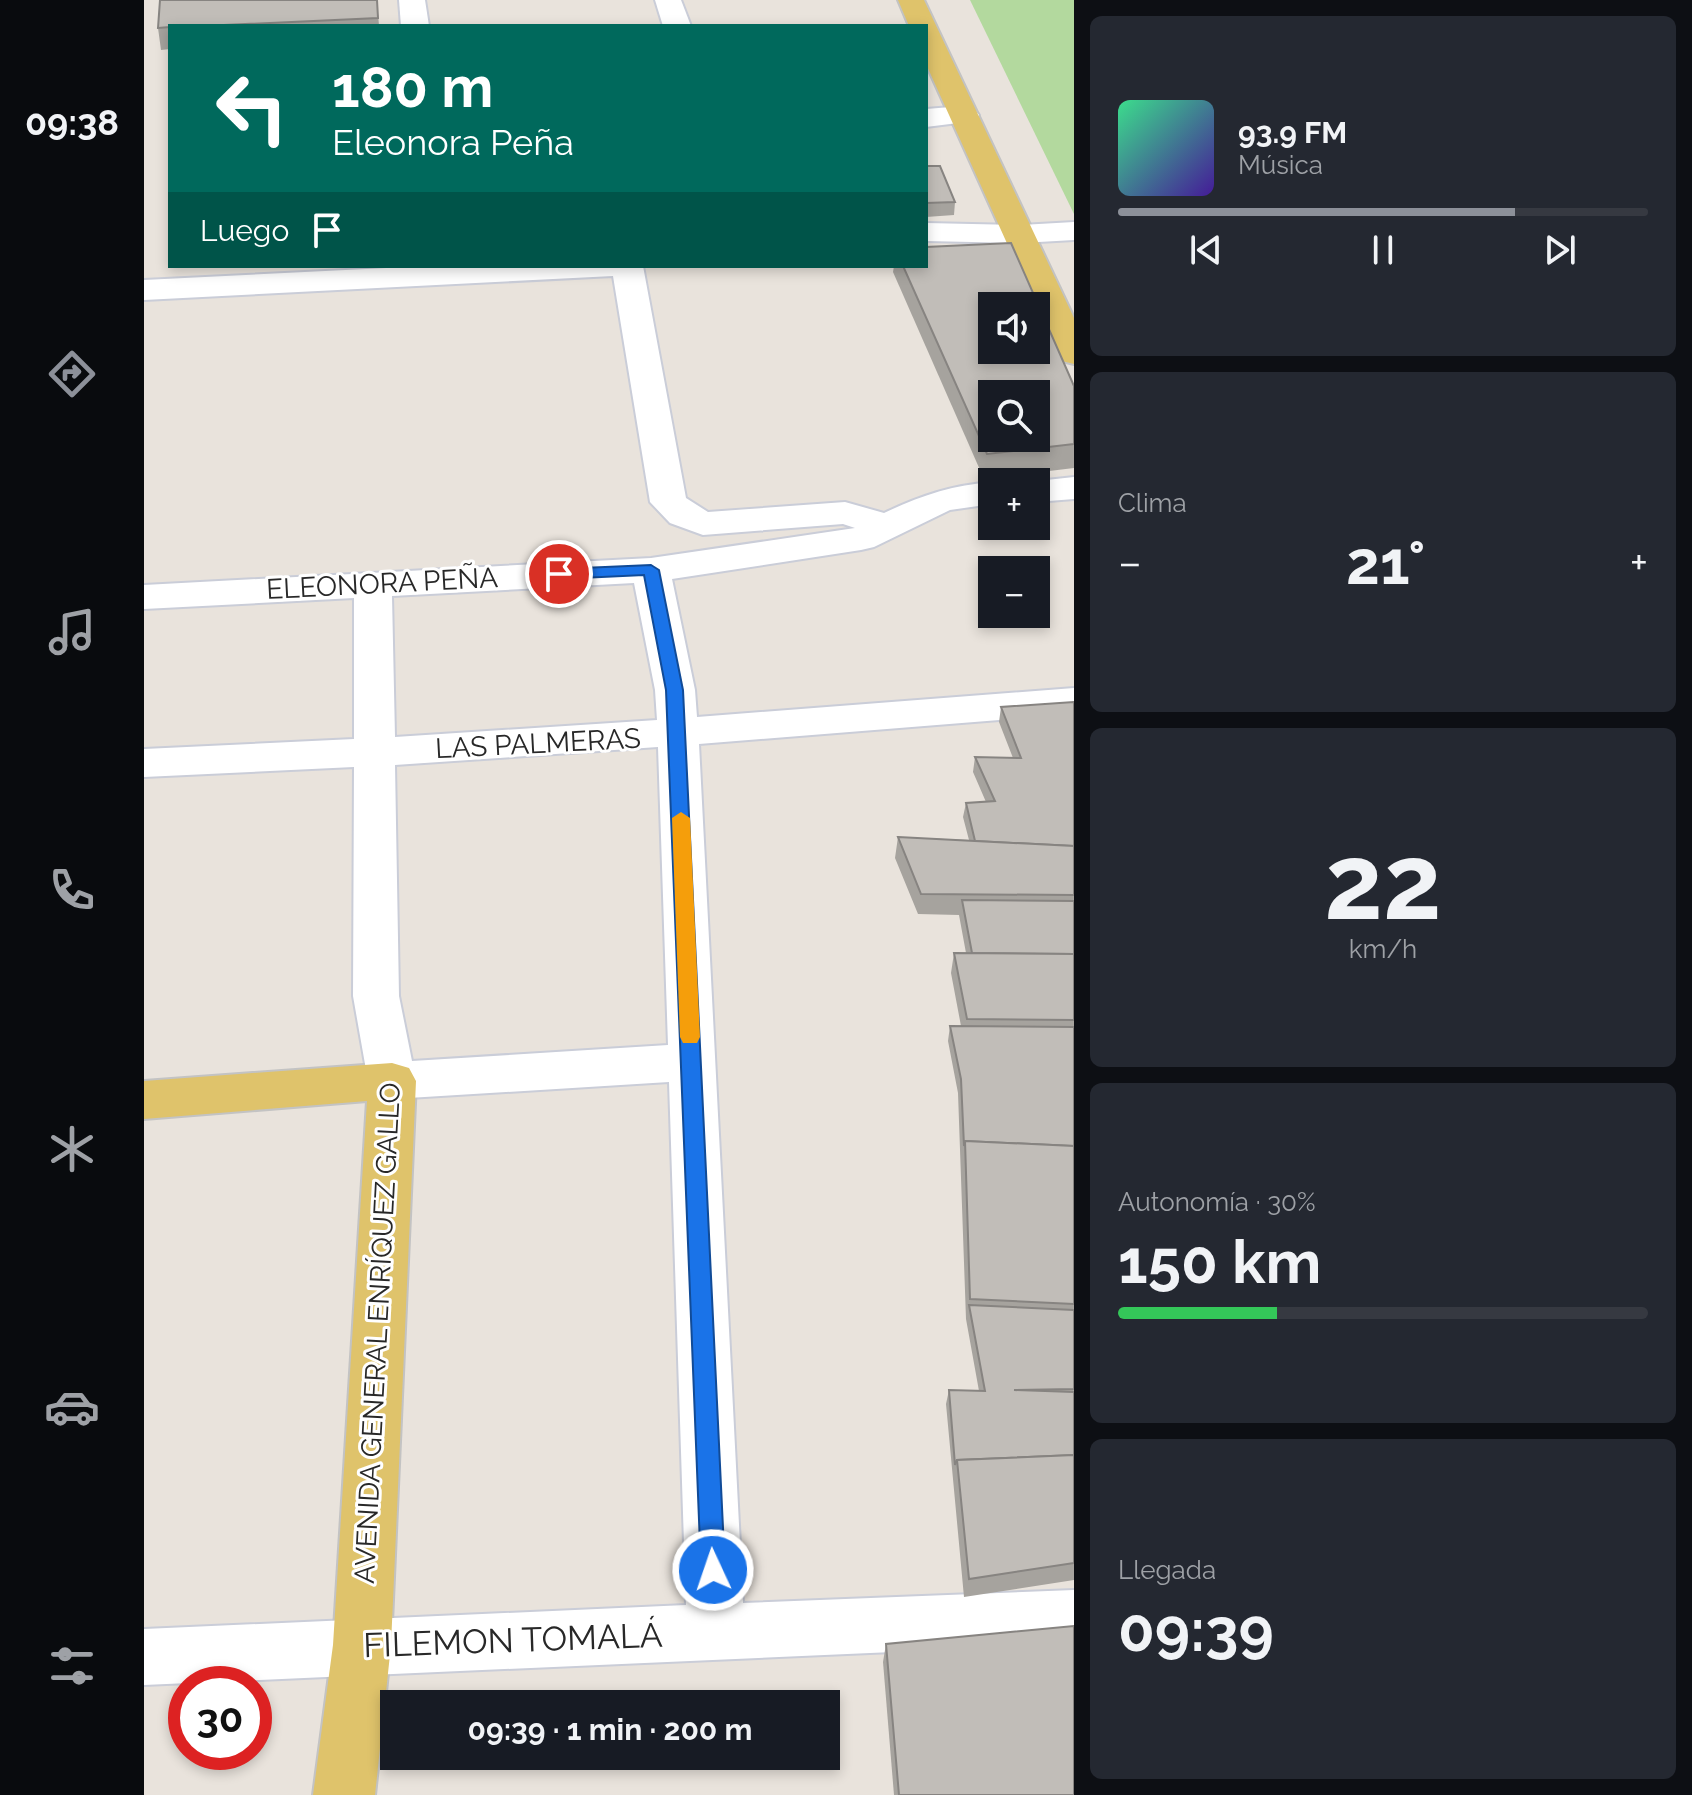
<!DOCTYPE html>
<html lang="es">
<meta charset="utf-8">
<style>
body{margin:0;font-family:Raleway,sans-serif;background:#242831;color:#f1f3f6;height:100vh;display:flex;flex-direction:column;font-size:30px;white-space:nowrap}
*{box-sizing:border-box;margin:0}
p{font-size:26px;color:#9ea1a6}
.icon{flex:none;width:44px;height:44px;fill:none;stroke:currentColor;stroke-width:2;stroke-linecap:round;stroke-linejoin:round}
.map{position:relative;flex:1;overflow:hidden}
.side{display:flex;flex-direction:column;gap:16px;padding:16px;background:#0d0f14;width:618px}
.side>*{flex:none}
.guide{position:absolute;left:24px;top:24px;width:760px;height:244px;border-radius:0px;box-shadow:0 4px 12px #0003;background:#00695c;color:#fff;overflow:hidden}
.controls{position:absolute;left:834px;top:292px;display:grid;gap:16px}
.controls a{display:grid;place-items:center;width:72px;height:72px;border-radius:0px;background:#171b24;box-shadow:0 4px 12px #0003;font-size:40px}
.speed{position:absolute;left:24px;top:1666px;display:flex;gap:16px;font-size:40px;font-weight:700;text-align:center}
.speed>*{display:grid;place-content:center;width:104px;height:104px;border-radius:50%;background:#171b24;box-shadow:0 4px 12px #0003;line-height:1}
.speed .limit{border:12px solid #d22;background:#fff;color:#111}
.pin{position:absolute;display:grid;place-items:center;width:68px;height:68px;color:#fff;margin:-34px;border:4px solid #fff;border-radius:50%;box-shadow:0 2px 8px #0007}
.me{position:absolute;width:88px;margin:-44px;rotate:357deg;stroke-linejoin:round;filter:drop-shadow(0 0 6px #0008)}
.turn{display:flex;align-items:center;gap:28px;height:168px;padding:0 32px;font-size:36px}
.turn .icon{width:104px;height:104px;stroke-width:2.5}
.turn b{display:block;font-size:56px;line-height:68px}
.then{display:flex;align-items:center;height:76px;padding:0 32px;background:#0003;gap:16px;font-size:30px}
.big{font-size:60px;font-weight:700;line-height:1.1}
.side .tile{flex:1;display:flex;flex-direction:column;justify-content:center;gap:12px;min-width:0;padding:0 28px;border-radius:12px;background:#242831}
.side .dial{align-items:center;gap:0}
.dial b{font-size:104px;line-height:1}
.song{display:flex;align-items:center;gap:24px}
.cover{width:96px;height:96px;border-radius:12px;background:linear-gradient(135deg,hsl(150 70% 55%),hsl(260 70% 35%))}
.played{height:8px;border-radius:4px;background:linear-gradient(90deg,#8c9099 75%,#363941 75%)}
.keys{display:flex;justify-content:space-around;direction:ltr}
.heat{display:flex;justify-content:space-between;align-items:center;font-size:44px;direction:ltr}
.charge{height:12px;border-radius:6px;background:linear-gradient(90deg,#34c759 30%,#363941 0)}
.trip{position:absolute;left:236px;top:1690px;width:460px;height:80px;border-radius:0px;background:#171b24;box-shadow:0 4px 12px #0003;font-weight:700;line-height:80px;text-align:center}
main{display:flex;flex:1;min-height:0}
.menu{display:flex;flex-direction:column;width:144px;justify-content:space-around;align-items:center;background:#090b0e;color:#9ea1a6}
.menu .icon{width:56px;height:56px}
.menu .active{color:#8c9099}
.menu b{font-size:36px;color:#f1f3f6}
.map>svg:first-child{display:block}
.green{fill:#b3d99e}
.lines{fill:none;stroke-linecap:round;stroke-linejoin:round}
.minor-casing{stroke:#cacdd8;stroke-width:4}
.major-casing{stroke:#c3c3c3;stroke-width:4}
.minor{fill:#fff;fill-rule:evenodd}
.major{fill:#dfc36b;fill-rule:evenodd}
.wall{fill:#a6a39e}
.building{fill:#c1bdb8;stroke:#878481;stroke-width:2;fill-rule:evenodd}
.route{fill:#1a73e8;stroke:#114b97;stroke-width:2}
.slow{fill:#f59e0b}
.labels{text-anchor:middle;stroke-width:6;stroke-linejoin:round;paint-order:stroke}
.street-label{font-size:28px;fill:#282828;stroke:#fff}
.near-street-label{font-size:34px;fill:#282828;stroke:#fff}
</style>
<main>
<nav class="menu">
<b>09:38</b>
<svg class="icon active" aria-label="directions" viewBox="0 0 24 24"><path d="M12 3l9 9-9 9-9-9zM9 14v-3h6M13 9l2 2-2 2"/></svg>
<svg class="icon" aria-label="music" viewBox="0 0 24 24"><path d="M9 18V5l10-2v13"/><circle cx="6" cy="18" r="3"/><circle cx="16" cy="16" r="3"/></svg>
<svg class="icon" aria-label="phone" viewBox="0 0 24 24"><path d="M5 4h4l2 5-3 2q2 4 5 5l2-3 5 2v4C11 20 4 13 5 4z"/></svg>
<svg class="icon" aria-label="climate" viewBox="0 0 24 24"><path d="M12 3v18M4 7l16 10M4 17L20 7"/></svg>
<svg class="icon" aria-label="car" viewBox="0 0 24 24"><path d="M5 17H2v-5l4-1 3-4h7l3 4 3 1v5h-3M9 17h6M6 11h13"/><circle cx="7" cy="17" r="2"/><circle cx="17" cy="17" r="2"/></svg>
<svg class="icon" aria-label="filters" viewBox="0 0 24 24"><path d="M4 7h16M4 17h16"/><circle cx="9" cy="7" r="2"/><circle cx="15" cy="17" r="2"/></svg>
</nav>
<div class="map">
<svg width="930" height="1795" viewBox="0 0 930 1795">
<rect width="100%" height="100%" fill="#e9e3dc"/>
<path class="green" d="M 826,0 L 930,0 L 930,214 Z"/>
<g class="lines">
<g class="minor-casing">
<g id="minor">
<path d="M 255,0 L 281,0 L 285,26 L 257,26 Z"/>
<path d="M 511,0 L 537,0 L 547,26 L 519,26 Z"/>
<path d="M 820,106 L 830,109 L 835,115 L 830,121 L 782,127 L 782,109 Z"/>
<path d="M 930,222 L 930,240 L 877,243 L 782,241 L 782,223 L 877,225 Z"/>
<path d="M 283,266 L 499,266 L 542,498 L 564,512 L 701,502 L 740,513 C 776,496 808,485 848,482 L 848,504 L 806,510 L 730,547 L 717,550 L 528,579 L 551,690 L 553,717 L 930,688 L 930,714 L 555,744 L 599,1603 L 930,1590 L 930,1644 L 0,1685 L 0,1629 L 542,1605 L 525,1082 L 248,1099 L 231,1094 L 224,1081 L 209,996 L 210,767 L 0,777 L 0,749 L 210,739 L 210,598 L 0,609 L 0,585 L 507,558 L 711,528 L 699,524 L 559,535 L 526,523 L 506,502 L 469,276 L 0,300 L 0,280 ZM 490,583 L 511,690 L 513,720 L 251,737 L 248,596 ZM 514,747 L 524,1045 L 268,1061 L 255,996 L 251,765 Z"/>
<path d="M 930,477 L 930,499 L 892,502 L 892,482 L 884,482 Z"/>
</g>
</g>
<g class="major-casing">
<g id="major">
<path d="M 754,0 L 780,0 L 930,318 L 930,364 L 918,361 L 913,354 L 782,64 L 782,26 L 765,26 Z"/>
<path d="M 248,1063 L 265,1068 L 272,1081 L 247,1645 L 231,1795 L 169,1795 L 189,1645 L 223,1101 L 0,1119 L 0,1081 Z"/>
</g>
</g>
<use href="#minor" class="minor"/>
<use href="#major" class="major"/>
</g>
<g class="wall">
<path d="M 16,0 L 233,0 L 235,26 L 26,26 L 26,49 L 17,50 L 14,28 Z"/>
<path d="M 782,166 L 811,202 L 810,215 L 782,217 Z"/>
<path d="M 750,266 L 782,266 L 930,386 L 930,468 L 840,479 L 749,272 Z"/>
<path d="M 930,702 L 930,1580 L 820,1597 L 802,1404 L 805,1390 L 835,1391 L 822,1319 L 814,1093 L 804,1041 L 806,1026 L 817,1026 L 807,973 L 810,953 L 822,953 L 815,915 L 774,914 L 751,858 L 754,837 L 825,840 L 819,817 L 822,803 L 842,802 L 829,772 L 831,757 L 869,758 L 855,722 L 857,707 Z"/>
<path d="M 742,1644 L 930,1795 L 750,1795 L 739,1662 Z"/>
</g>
<g class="building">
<path d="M 16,0 L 233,0 L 234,18 L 58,26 L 26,26 L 26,27 L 14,28 Z"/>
<path d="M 782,166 L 796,166 L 811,202 L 782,203 Z"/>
<path d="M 867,243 L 930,386 L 930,444 L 843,454 L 759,266 L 782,266 L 782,247 ZM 848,306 L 892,306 L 892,350 L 848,350 ZM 848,394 L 892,394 L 892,438 L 848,438 Z"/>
<path d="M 930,702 L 930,846 L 831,841 L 822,803 L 851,801 L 831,757 L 877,758 L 857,707 Z"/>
<path d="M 754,837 L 930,846 L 930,895 L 777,894 Z"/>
<path d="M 818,900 L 930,901 L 930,954 L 828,953 Z"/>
<path d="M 810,953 L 930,954 L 930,1020 L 823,1019 Z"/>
<path d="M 806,1026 L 930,1027 L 930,1146 L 821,1141 L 820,1146 L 817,1079 Z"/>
<path d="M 821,1141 L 930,1146 L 930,1304 L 826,1299 Z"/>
<path d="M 825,1305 L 930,1310 L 930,1389 L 870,1390 L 930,1392 L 930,1455 L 813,1460 L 811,1465 L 805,1390 L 841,1391 Z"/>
<path d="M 930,1455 L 930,1563 L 825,1579 L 813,1460 Z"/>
<path d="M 930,1626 L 930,1795 L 755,1795 L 742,1644 Z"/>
</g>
<path class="route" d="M 507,565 L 515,570 L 539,690 L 581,1570 L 578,1578 L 569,1581 L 561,1578 L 557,1570 L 522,690 L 500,575 L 415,579 L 407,574 L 415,569 Z"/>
<path class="slow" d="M 537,812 L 546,818 L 556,1037 L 553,1043 L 539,1043 L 536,1037 L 528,818 Z"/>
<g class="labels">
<g class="street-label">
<text transform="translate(238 583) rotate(-3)" y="10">ELEONORA PEÑA</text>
<text transform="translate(394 743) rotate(-3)" y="10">LAS PALMERAS</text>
<text transform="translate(233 1333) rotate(-87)" y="10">AVENIDA GENERAL ENRÍQUEZ GALLO</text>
</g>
<g class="near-street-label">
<text transform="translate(369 1640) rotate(-2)" y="12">FILEMON TOMALÁ</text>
</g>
</g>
</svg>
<div class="controls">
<a><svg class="icon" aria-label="sound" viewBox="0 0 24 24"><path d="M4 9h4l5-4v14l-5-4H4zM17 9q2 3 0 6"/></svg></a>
<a><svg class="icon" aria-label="search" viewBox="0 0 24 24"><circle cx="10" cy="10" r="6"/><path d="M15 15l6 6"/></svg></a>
<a>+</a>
<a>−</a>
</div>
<div class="speed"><div class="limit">30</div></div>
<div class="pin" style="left:415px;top:574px;background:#d93025"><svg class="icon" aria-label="arrive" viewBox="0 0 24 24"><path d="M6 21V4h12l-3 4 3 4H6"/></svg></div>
<svg class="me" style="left:569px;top:1570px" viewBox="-20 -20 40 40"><circle r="17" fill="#1a73e8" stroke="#fff" stroke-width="3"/><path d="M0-11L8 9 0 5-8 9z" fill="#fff"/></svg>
<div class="trip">09:39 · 1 min · 200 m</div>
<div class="guide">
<div class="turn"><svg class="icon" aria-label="left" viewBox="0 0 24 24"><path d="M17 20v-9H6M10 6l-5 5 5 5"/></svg><div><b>180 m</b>Eleonora Peña</div></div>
<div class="then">Luego<svg class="icon" aria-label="arrive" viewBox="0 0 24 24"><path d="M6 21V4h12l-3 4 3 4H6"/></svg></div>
</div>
</div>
<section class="side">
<div class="tile">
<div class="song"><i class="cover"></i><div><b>93.9 FM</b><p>Música</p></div></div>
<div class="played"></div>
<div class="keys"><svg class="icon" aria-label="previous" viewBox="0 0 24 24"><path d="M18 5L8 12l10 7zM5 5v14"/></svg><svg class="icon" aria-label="pause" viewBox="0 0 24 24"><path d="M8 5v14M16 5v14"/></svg><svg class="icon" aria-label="next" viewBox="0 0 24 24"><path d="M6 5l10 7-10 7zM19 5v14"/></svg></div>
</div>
<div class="tile"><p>Clima</p>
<div class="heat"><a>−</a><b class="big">21°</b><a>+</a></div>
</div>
<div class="tile dial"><b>22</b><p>km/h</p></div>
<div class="tile"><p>Autonomía · 30%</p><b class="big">150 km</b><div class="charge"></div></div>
<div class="tile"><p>Llegada</p><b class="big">09:39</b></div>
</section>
</main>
